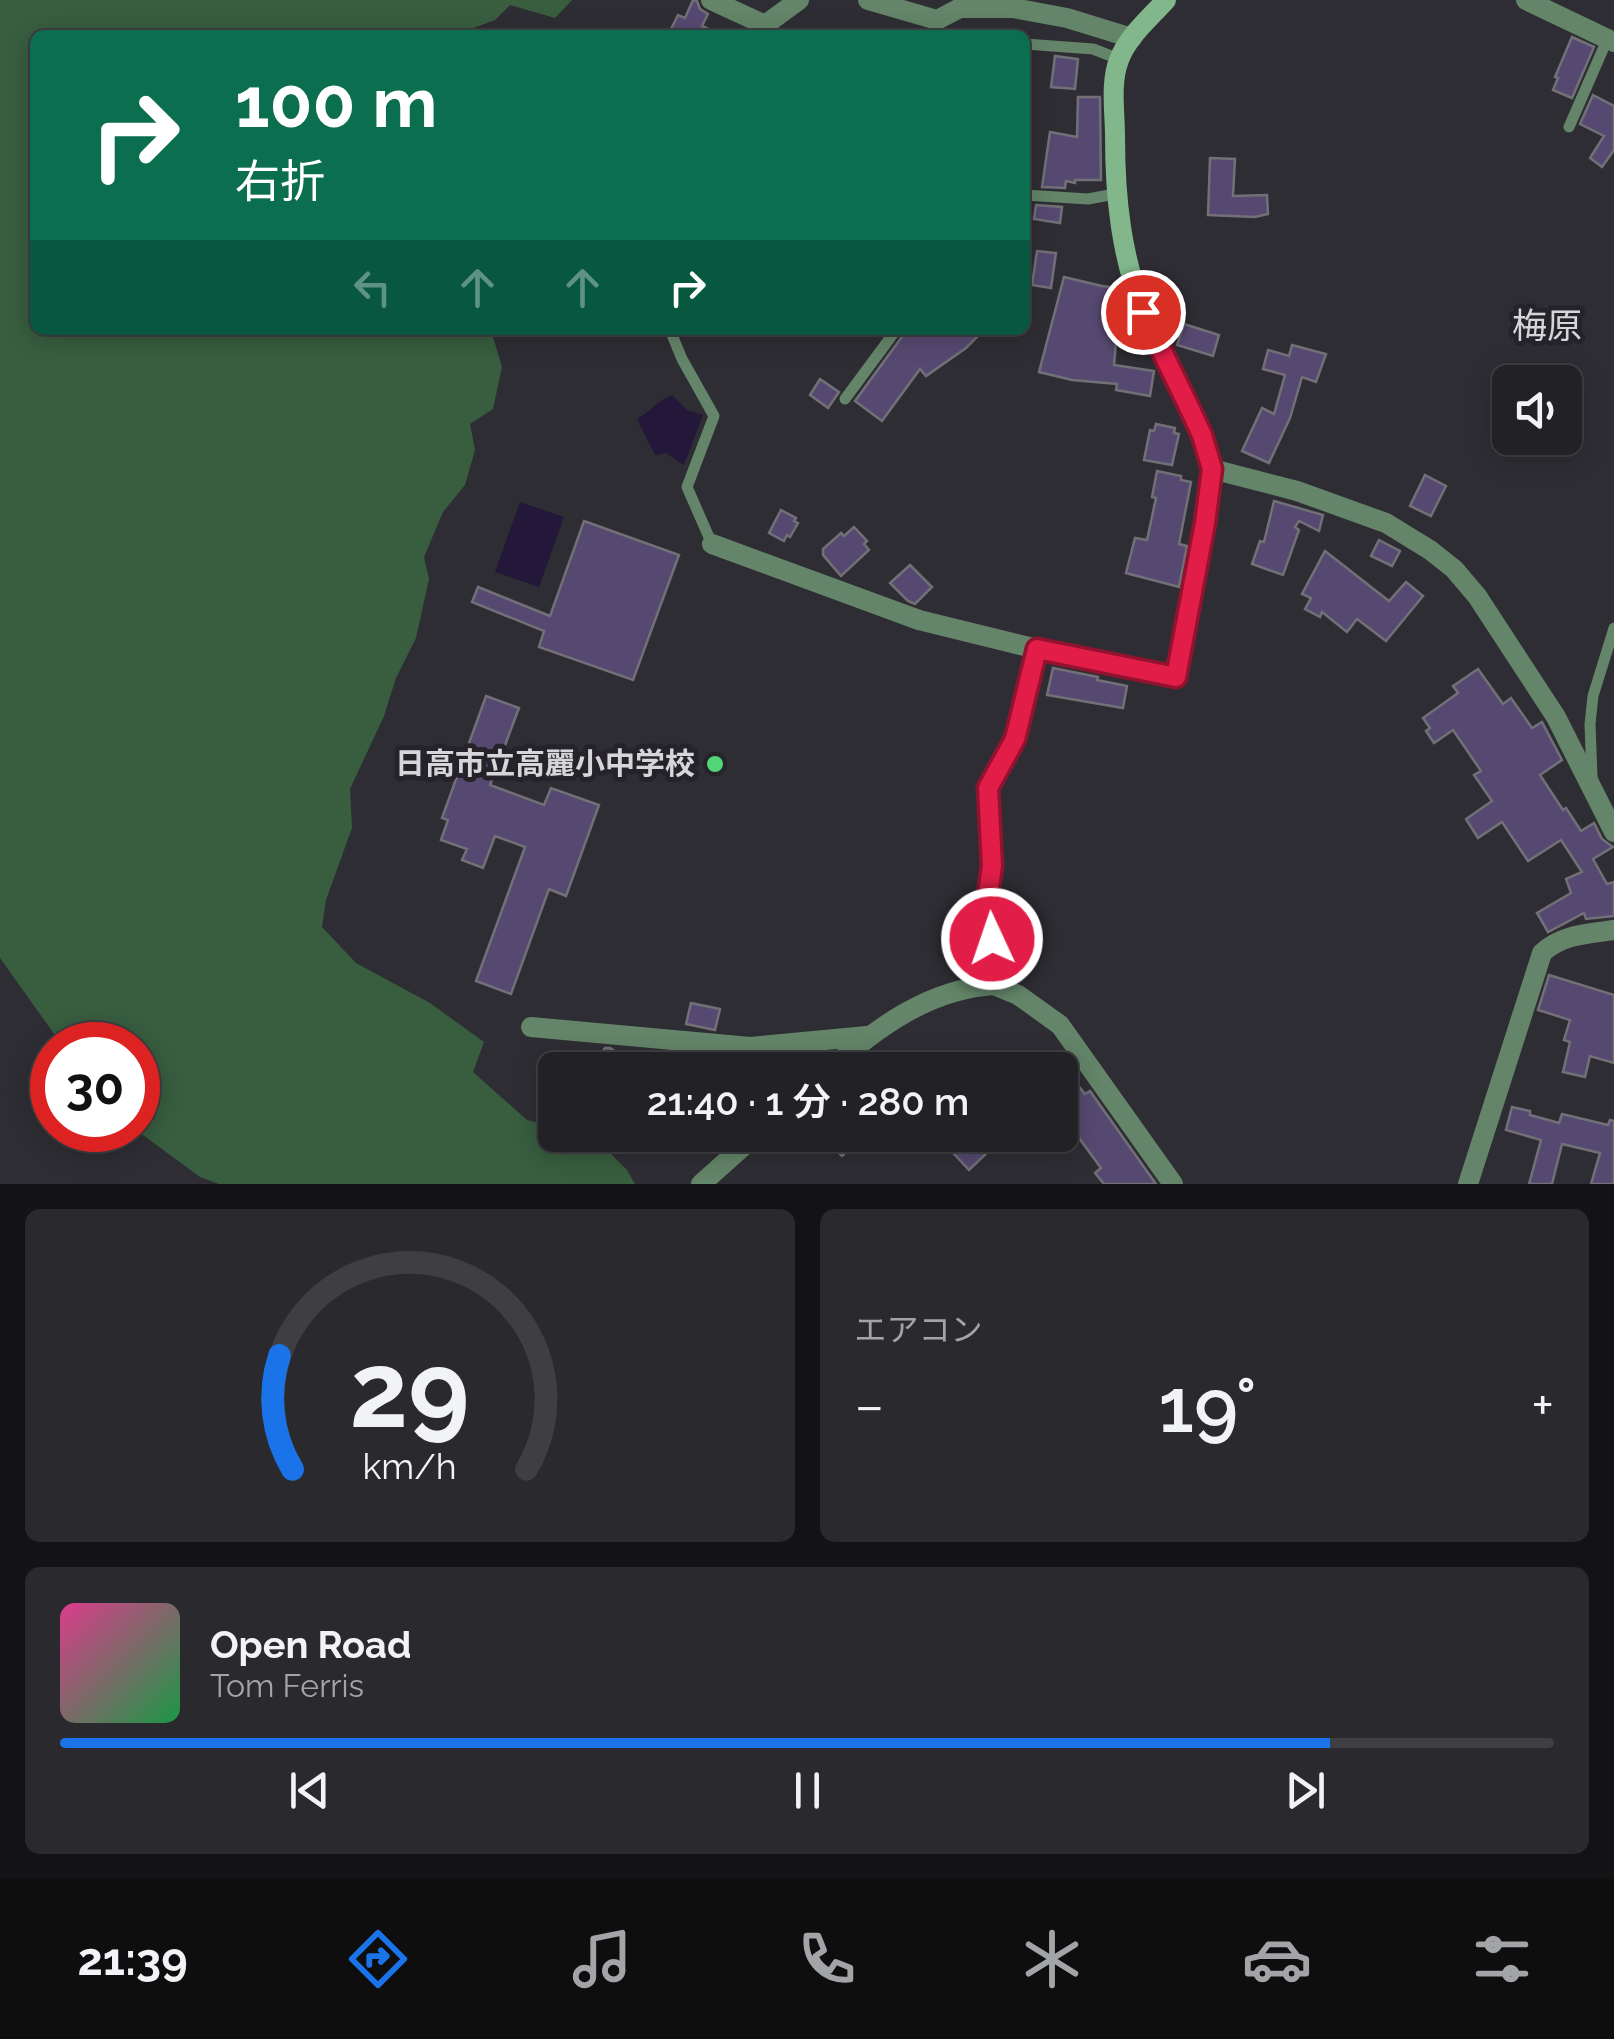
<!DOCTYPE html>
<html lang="ja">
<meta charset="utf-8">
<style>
body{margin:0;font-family:Raleway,"Noto Sans JP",sans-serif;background:#2a2a2e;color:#f1f3f6;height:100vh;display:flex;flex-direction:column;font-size:38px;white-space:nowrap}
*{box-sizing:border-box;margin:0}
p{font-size:32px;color:#a2a4a7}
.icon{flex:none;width:55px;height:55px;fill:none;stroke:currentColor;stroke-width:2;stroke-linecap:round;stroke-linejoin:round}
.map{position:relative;height:1184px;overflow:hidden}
.sheet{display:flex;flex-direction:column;gap:25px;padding:25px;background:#131315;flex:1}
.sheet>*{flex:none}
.top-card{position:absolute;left:30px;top:30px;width:1000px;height:305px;border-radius:15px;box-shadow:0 5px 25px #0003,0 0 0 2px #3f3f43;background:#0b6e4f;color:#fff;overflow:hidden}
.tools{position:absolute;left:1492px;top:365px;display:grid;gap:20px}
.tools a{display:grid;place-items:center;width:90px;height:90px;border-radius:15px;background:#222226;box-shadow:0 5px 25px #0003,0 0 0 2px #3f3f43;font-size:50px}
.speed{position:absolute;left:30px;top:1022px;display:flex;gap:20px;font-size:50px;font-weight:700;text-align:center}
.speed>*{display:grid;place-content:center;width:130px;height:130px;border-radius:50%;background:#222226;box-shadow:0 5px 25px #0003,0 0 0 2px #3f3f43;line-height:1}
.speed .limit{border:15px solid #d22;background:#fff;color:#111}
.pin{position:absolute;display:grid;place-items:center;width:85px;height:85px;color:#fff;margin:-42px;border:5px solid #fff;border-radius:50%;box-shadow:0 2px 10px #0007}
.me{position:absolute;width:110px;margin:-55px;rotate:357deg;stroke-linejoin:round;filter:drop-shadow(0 0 8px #0008)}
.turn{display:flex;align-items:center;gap:35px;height:210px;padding:0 40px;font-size:45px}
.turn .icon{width:130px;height:130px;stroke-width:2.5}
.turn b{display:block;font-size:70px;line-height:85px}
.lanes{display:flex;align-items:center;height:95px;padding:0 40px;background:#0003;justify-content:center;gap:50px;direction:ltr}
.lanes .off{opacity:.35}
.big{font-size:75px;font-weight:600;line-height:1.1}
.sheet .tile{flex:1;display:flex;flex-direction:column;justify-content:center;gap:15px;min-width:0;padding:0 35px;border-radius:15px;background:#2a2a2e}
.sheet .dial{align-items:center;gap:0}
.dial svg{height:260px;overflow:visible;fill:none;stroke:#3f3f43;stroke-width:7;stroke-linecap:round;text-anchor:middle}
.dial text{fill:#f1f3f6;stroke:none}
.song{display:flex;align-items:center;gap:30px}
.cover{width:120px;height:120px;border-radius:15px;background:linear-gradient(135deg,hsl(330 70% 55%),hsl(140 70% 35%))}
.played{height:10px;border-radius:5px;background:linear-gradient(90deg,#1a73e8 85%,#3f3f43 85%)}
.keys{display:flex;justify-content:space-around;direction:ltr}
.heat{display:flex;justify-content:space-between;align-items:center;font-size:55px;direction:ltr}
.sheet .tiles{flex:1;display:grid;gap:25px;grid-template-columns:1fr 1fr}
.tile:last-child{grid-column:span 2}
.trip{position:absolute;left:538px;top:1052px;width:540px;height:100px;border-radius:15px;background:#222226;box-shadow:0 5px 25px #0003,0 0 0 2px #3f3f43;font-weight:600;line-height:100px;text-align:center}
.tabs{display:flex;height:160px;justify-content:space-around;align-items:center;background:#0e0e0f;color:#a2a4a7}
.tabs .icon{width:70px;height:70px}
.tabs .selected{color:#1a73e8}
.tabs b{font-size:45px;color:#f1f3f6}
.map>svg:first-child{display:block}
.forest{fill:#385d3f}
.water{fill:#23173a}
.building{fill:#564971;stroke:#727077;stroke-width:2.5}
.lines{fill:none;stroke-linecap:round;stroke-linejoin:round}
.lane{stroke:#648569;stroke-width:11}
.street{stroke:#648569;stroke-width:20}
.secondary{stroke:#81b78a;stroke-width:20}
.route-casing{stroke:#92132f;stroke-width:25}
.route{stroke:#e11d48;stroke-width:18}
.poi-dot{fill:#50d674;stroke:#252329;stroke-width:4}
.labels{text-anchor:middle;stroke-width:10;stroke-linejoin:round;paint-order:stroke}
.poi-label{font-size:30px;font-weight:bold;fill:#d6d5d9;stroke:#252329;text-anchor:end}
.quarter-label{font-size:35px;fill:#d6d5d9;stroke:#252329}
</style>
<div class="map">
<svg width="1614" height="1184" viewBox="0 0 1614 1184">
<rect width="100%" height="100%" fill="#2e2d33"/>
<path class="forest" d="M 0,0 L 572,0 L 555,18 L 510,5 L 495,20 L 468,30 L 468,35 L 35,35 L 35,330 L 491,330 L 502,367 L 493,409 L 470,424 L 475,450 L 465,485 L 443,512 L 424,557 L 429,579 L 416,638 L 396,678 L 384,716 L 350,789 L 352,828 L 326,900 L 322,927 L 356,963 L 430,1003 L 484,1042 L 473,1072 L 527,1120 L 555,1127 L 555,1135 L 593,1136 L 627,1170 L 635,1184 L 219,1184 L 200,1177 L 136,1130 L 138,1045 L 62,1045 L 0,958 Z"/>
<g class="water">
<path d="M 672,395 L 687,410 L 703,415 L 684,465 L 666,453 L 655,455 L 637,419 C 650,412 658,400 672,395 Z"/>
<path d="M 520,502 L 564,517 L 539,587 L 495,572 Z"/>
</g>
<g class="building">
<path d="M 693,0 L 697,1 L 700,9 L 708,14 L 702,26 L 721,35 L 668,35 L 678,15 L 685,18 Z"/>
<path d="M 1572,37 L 1594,47 L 1572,98 L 1553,90 L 1558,78 L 1555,77 Z"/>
<path d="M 1055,56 L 1078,59 L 1075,89 L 1051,87 Z"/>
<path d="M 1593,95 L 1614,106 L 1614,150 L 1602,167 L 1590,158 L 1604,136 L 1580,124 Z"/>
<path d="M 1078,97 L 1100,97 L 1101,180 L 1075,180 L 1075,183 L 1066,181 L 1065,188 L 1042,187 L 1050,132 L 1077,137 Z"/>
<path d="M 1210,158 L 1235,159 L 1233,196 L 1267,195 L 1268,214 L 1255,217 L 1208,215 Z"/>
<path d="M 1036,205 L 1062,207 L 1060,223 L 1034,219 Z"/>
<path d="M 1037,251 L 1056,253 L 1051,288 L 1032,285 Z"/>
<path d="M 1064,277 L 1102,286 L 1121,288 L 1114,365 L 1154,371 L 1150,396 L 1116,390 L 1117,384 L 1072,380 L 1039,372 Z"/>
<path d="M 1184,324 L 1219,335 L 1213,356 L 1177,345 Z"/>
<path d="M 910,330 L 984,330 L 966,348 L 926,376 L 920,369 L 882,421 L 855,401 L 904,334 Z"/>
<path d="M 1292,345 L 1326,354 L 1316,382 L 1302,377 L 1290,418 L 1269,463 L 1242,451 L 1262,408 L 1274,414 L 1285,375 L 1263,369 L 1268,350 L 1289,356 Z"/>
<path d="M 820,379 L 839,392 L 828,408 L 810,395 Z"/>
<path d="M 1156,424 L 1175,428 L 1174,433 L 1179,434 L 1172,465 L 1144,460 L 1150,430 L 1154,431 Z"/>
<path d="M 1157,471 L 1181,476 L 1181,480 L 1191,482 L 1179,544 L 1187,546 L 1179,587 L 1126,573 L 1135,538 L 1147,540 L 1156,498 L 1152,497 Z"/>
<path d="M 1425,475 L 1446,486 L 1431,516 L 1410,506 Z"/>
<path d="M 1274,501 L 1323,515 L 1319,531 L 1299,521 L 1295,527 L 1299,530 L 1283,575 L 1252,564 L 1260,541 L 1264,542 Z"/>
<path d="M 781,510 L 796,518 L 794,521 L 798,523 L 790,537 L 787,535 L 784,541 L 769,533 Z"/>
<path d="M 584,521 L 679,555 L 633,680 L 539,647 L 544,631 L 472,602 L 478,587 L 550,616 Z"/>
<path d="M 854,527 L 867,541 L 864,544 L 869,550 L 841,576 L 823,555 L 823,549 L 841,533 L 844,536 Z"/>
<path d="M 1379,540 L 1400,551 L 1392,566 L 1371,556 Z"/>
<path d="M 1325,551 L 1389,601 L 1406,582 L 1423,596 L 1386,641 L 1357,619 L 1347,632 L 1322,612 L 1320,617 L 1305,609 L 1311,598 L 1302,594 Z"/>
<path d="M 910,565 L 932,587 L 915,604 L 908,601 L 890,583 Z"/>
<path d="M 1053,668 L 1098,677 L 1097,680 L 1127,686 L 1123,708 L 1047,695 Z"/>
<path d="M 1478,669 L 1503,704 L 1511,698 L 1532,728 L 1542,722 L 1562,760 L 1540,775 L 1563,810 L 1566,808 L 1581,831 L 1594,823 L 1602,839 L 1613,847 L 1593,859 L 1607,884 L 1614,882 L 1614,916 L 1586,919 L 1584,913 L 1548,932 L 1537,913 L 1571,893 L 1566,879 L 1582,872 L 1561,840 L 1528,861 L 1502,822 L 1478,838 L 1466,819 L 1492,801 L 1474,775 L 1481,771 L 1453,730 L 1434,743 L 1426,731 L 1430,728 L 1423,718 L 1458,693 L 1453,686 Z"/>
<path d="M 486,696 L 519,708 L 490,785 L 544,805 L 551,788 L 599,805 L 566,896 L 549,889 L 511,994 L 476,981 L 525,847 L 495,836 L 483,868 L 462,860 L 467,849 L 441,840 L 448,820 L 442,818 Z"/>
<path d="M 1549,975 L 1614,995 L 1614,1063 L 1590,1056 L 1585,1077 L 1563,1072 L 1570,1042 L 1564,1040 L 1570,1020 L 1538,1010 Z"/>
<path d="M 691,1003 L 720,1009 L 715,1030 L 686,1024 Z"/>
<path d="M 605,1048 L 610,1048 L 628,1060 L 621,1070 L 590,1070 Z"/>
<path d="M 1060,1063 L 1085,1094 L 1090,1091 L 1156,1184 L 1104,1184 L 1095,1173 L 1101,1168 L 1079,1138 L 1076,1141 L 1060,1119 Z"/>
<path d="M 1512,1107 L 1530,1111 L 1530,1115 L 1559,1123 L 1562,1114 L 1608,1125 L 1610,1120 L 1614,1121 L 1614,1184 L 1591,1184 L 1600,1153 L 1562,1144 L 1552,1184 L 1529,1184 L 1541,1140 L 1506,1130 Z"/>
<path d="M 822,1135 L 864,1135 L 842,1156 Z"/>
<path d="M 951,1135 L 1000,1135 L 986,1148 L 989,1151 L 969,1170 L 943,1142 Z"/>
</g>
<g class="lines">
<g class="lane">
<path d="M 1025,44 L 1093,49 L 1119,59"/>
<path d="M 1569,127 L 1607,40"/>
<path d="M 1025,195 L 1088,199 L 1115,194"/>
<path d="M 670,330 L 682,359 L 714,416 L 687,487 L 712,544"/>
<path d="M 845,399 L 896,330"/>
<path d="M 1592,777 L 1590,724 L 1593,696 L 1614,628"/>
</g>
<g class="street">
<path d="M 711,0 L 765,25"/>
<path d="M 868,0 L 937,20 L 960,8 L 1013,8 L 1067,18 L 1132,38"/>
<path d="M 1526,0 L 1614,42"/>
<path d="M 760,34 L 765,25 L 799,0"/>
<path d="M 712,544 L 919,620 L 1037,649 L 1176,677 L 1205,523 L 1212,469 L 1297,491 L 1386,523 L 1430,550 L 1454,569 L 1477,596 L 1556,717 L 1614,832"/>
<path d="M 994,985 L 1018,995 L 1060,1025 L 1173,1184"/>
<path d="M 531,1027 L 750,1047 L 867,1036"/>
<path d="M 829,1070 C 876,1028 929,989 994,985 L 997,970 L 986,908 L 992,866 L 988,788 L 1015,739 L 1037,649"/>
<path d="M 701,1184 L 756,1135"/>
<path d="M 1468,1184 L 1542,953 C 1562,934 1588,934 1614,930"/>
</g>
<path class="secondary" d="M 1166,0 C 1150,18 1127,37 1119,60 C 1110,83 1115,112 1115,136 C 1115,197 1121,258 1145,315 C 1167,367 1195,415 1212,469"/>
</g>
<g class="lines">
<g class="route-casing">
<path id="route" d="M 992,939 L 986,908 L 992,866 L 988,788 L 1015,739 L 1037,649 L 1176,677 L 1205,523 L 1212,469 L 1202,435 L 1188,405 L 1143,312"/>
</g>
<use href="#route" class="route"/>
</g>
<circle class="poi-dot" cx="715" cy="764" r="10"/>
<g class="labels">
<g class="poi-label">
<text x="695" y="774">日高市立高麗小中学校</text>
</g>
<g class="quarter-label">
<text x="1547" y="338">梅原</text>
</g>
</g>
</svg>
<div class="tools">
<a><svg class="icon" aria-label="sound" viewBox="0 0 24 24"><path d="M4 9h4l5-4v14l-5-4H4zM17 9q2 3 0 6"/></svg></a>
</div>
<div class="speed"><div class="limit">30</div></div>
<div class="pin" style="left:1143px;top:312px;background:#d93025"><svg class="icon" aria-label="arrive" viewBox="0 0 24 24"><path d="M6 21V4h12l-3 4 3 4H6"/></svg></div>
<svg class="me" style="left:992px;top:939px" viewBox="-20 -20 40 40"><circle r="17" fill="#e11d48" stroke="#fff" stroke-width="3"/><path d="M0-11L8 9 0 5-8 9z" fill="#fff"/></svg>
<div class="trip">21:40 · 1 分 · 280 m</div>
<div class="top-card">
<div class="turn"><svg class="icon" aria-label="right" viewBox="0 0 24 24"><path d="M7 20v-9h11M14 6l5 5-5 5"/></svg><div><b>100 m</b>右折</div></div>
<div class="lanes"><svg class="icon off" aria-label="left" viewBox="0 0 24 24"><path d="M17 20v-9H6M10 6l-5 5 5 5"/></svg><svg class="icon off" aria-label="ahead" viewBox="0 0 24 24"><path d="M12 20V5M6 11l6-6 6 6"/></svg><svg class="icon off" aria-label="ahead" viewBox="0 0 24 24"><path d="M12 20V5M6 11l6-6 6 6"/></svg><svg class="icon" aria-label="right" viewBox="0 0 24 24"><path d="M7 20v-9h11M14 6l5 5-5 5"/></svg></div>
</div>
</div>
<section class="sheet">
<div class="tiles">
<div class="tile dial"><svg viewBox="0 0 100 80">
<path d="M14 69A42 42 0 1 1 86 69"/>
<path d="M14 69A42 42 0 0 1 10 34" stroke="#1a73e8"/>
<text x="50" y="56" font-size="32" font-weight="700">29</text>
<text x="50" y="72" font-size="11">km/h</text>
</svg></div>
<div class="tile"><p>エアコン</p>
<div class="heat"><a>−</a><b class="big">19°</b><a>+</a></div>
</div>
<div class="tile">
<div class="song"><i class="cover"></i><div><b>Open Road</b><p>Tom Ferris</p></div></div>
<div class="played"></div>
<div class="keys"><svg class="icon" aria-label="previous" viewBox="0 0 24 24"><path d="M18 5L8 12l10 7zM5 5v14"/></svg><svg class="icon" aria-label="pause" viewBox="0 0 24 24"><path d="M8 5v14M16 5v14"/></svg><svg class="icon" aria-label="next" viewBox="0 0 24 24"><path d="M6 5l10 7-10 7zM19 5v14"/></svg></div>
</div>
</div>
</section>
<nav class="tabs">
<b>21:39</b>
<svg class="icon selected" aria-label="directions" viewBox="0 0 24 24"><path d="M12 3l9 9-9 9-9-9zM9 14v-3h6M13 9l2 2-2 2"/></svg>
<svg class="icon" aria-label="music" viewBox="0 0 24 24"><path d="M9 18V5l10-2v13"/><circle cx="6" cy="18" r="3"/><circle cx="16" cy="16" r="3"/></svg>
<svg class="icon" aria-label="phone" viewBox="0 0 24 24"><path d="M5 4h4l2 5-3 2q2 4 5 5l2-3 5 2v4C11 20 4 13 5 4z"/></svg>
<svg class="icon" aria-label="climate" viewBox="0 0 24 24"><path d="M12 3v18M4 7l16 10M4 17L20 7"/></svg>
<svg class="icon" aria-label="car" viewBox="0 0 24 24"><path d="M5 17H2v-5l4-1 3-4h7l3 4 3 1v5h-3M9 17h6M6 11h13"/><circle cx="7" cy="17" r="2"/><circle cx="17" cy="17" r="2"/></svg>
<svg class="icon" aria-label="filters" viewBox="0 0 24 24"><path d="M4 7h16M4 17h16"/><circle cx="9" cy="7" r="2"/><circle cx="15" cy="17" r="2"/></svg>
</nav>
